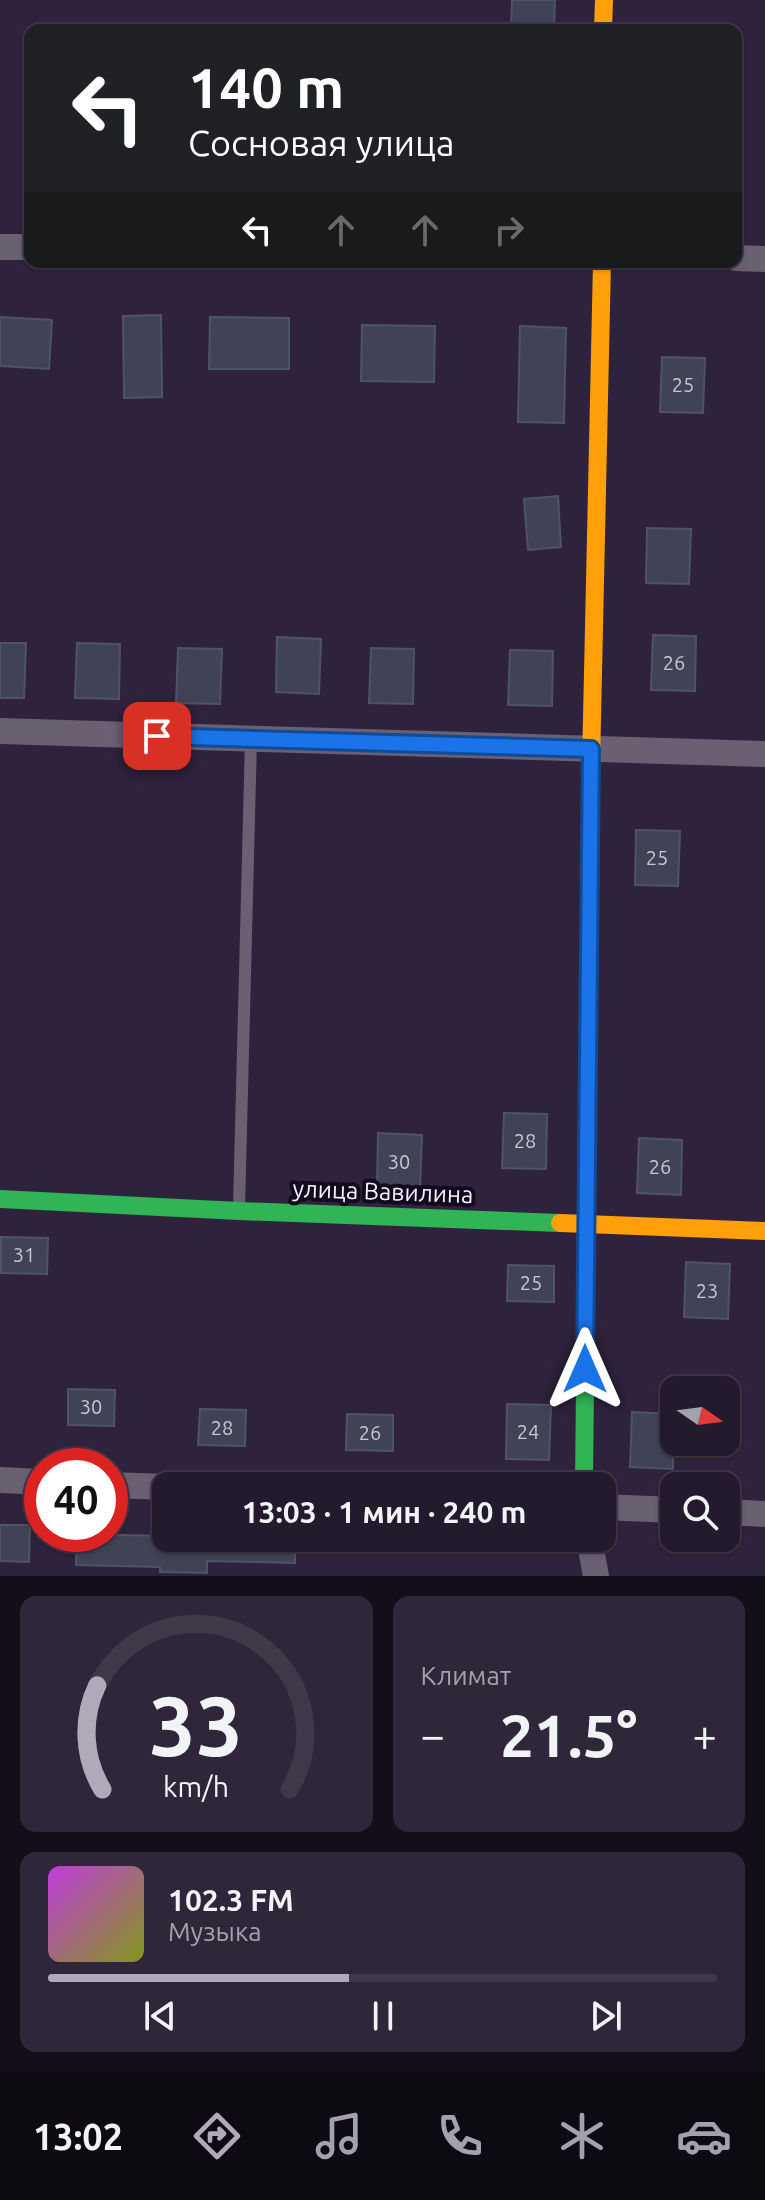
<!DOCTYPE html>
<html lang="ru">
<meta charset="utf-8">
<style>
body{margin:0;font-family:Ubuntu,sans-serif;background:#2f2739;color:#f1f3f6;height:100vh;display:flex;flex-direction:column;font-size:30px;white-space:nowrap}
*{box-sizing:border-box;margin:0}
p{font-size:26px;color:#a3a1aa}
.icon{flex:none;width:44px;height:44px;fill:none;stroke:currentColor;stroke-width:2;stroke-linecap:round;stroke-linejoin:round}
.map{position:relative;height:1576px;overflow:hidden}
.drawer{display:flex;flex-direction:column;gap:20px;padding:20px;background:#130e19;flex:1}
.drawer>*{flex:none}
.top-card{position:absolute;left:24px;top:24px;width:718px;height:244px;border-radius:16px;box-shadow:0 2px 6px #0004,0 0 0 2px #403849;background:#202124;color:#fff;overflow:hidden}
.needle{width:52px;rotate:104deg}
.tools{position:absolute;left:660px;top:1376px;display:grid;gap:16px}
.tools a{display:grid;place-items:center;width:80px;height:80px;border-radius:16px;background:#231a2d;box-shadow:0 2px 6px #0004,0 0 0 2px #403849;font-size:40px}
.speed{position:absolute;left:24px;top:1448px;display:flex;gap:16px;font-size:40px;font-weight:700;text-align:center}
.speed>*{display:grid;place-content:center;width:104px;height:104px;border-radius:50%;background:#231a2d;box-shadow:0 2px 6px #0004,0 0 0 2px #403849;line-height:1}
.speed .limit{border:12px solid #d22;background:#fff;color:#111}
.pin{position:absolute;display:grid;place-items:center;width:68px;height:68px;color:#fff;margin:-34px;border-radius:16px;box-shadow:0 4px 12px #0006}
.me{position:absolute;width:88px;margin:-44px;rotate:0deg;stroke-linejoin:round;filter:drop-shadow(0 0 6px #0008)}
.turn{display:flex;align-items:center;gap:28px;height:168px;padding:0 32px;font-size:36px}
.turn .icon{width:104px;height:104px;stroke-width:2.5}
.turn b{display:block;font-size:56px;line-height:68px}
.lanes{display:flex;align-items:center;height:76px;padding:0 32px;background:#0003;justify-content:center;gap:40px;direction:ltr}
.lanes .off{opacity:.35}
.big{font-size:60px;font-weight:700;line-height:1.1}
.drawer .tile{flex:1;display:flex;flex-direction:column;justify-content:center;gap:12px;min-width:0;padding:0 28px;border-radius:16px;background:#2f2739}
.drawer .dial{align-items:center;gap:0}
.dial svg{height:208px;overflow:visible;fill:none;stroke:#403849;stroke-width:7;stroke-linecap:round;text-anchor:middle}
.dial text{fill:#f1f3f6;stroke:none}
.song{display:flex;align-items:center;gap:24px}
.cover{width:96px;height:96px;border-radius:12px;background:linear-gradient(135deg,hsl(290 70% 55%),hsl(70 70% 35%))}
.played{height:8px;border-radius:4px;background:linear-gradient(90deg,#b0a9b9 45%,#403849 45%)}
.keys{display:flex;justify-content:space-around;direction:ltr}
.heat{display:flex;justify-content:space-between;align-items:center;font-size:44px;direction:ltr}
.drawer .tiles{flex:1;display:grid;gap:20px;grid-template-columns:1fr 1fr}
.tile:last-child{grid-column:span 2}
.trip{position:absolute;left:152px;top:1472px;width:464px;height:80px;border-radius:16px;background:#231a2d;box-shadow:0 2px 6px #0004,0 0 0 2px #403849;font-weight:700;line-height:80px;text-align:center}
.menu{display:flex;height:128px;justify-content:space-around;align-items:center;background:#0e0a12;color:#a3a1aa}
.menu .icon{width:56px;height:56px}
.menu .on{color:#b0a9b9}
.menu b{font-size:36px;color:#f1f3f6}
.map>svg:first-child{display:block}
.building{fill:#404356;stroke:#505265;stroke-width:2}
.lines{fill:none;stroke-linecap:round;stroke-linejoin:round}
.lane{stroke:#696072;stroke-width:12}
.street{stroke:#696072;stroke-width:26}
.fast{stroke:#30b455;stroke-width:18}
.slow{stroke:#ff9f0a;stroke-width:18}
.route-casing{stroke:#114b97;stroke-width:20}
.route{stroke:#1a73e8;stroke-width:14}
.labels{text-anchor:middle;stroke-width:8;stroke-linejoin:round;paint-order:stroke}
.number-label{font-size:20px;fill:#c8c6d3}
.street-label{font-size:24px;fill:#f6f1fd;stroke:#130a1d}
</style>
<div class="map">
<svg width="765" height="1576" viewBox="0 0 765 1576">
<rect width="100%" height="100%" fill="#2f223c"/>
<g class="building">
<path d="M 512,0 L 555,0 L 554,30 L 511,30 Z"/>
<path d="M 161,315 L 162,397 L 124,398 L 123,316 Z"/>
<path d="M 0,317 L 52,320 L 49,369 L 0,366 Z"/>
<path d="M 210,317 L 289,318 L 289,369 L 209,369 Z"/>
<path d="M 362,325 L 435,326 L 434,382 L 361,381 Z"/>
<path d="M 520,326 L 566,328 L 564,423 L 518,422 Z"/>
<path d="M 662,357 L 705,358 L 703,413 L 660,412 Z"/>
<path d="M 558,496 L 561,547 L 528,550 L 524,499 Z"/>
<path d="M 647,528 L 691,529 L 689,584 L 646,583 Z"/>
<path d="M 653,635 L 696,636 L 695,691 L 651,690 Z"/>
<path d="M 277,637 L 321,639 L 319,694 L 276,692 Z"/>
<path d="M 0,643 L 26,643 L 24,698 L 0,698 Z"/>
<path d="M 77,643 L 120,644 L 119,699 L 75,698 Z"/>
<path d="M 178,648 L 222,649 L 220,704 L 176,703 Z"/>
<path d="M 371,648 L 414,649 L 413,704 L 369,703 Z"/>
<path d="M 510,650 L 553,651 L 552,706 L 508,705 Z"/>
<path d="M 636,830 L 680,831 L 678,886 L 635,885 Z"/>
<path d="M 504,1113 L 547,1114 L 546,1169 L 502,1168 Z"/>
<path d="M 378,1133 L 422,1135 L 420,1190 L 377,1188 Z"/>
<path d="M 639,1138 L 682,1140 L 681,1195 L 637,1193 Z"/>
<path d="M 1,1237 L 48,1238 L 47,1274 L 1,1273 Z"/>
<path d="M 686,1262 L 730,1264 L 728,1319 L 684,1317 Z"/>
<path d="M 508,1265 L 554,1266 L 554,1302 L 507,1301 Z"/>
<path d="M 68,1389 L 115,1390 L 114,1426 L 68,1425 Z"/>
<path d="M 507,1404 L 551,1405 L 549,1460 L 506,1459 Z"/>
<path d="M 200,1409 L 246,1410 L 245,1446 L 198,1445 Z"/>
<path d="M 632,1412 L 674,1414 L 673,1469 L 630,1467 Z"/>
<path d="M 347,1414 L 393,1415 L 393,1451 L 346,1450 Z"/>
<path d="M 0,1525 L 30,1525 L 29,1562 L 0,1561 Z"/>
<path d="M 77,1534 L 166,1536 L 166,1538 L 295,1538 L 295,1563 L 207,1561 L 207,1573 L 160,1572 L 160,1567 L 76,1565 Z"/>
</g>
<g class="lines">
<path class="lane" d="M 239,1207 L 251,739"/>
<g class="street">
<path d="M 0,247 L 30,247"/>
<path d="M 736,258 L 765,259"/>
<path d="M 0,731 L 765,754"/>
<path d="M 0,1480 L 42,1482"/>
<path d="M 110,1485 L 166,1487"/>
<path d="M 602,1507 L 674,1510"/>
<path d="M 726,1512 L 765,1514"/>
<path d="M 589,1538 L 596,1576"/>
</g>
<g class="fast">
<path d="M 0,1199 L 239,1211 L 560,1223"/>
<path d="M 584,1486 L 591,764"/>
</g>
<g class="slow">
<path d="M 603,30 L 604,0"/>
<path d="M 591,764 L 602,262"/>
<path d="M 560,1223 L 765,1231"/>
</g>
</g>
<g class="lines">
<g class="route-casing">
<path id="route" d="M 157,736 L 591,749 L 585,1369"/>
</g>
<use href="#route" class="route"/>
</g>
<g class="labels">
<g class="number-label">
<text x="683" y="392">25</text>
<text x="674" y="670">26</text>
<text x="657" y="865">25</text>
<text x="525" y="1148">28</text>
<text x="399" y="1169">30</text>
<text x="660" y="1174">26</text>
<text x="24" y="1262">31</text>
<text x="531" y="1290">25</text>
<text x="707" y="1298">23</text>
<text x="91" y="1414">30</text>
<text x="222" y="1435">28</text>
<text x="528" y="1439">24</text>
<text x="370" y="1440">26</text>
</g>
<g class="street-label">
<text transform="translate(383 1192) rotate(2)" y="8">улица Вавилина</text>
</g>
</g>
</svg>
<div class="tools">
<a><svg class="needle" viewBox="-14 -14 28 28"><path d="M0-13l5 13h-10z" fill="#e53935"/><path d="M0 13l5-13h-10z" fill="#a3a1aa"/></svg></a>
<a><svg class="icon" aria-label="search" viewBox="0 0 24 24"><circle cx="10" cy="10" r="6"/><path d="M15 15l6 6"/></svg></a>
</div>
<div class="speed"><div class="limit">40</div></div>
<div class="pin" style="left:157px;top:736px;background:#d93025"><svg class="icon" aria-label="arrive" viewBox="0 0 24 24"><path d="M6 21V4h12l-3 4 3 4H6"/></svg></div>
<svg class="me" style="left:585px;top:1369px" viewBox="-20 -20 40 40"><path d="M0-17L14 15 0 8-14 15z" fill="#1a73e8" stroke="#fff" stroke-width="4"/></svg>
<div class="trip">13:03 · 1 мин · 240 m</div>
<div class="top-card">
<div class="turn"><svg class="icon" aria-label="left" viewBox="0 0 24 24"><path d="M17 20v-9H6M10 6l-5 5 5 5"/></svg><div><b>140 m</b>Сосновая улица</div></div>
<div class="lanes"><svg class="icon" aria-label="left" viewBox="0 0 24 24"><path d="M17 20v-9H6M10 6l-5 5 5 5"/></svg><svg class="icon off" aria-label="ahead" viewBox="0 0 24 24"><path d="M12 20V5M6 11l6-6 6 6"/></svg><svg class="icon off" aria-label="ahead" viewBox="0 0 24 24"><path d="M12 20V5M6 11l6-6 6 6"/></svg><svg class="icon off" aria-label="right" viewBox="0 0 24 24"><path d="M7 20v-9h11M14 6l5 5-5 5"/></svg></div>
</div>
</div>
<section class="drawer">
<div class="tiles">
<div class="tile dial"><svg viewBox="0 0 100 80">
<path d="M14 69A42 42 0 1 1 86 69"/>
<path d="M14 69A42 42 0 0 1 12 29" stroke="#b0a9b9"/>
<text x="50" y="56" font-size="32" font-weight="700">33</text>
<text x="50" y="72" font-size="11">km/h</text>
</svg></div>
<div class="tile"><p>Климат</p>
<div class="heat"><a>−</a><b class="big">21.5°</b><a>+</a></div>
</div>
<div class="tile">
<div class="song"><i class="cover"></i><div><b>102.3 FM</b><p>Музыка</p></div></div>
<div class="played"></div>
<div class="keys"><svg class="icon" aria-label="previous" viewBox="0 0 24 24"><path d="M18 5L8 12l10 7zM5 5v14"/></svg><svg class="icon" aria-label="pause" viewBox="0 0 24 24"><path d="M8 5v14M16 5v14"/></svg><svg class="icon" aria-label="next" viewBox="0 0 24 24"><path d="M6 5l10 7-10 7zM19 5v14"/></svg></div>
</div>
</div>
</section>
<nav class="menu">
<b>13:02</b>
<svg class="icon on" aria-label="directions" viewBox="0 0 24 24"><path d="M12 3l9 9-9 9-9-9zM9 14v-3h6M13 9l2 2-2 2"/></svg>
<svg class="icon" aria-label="music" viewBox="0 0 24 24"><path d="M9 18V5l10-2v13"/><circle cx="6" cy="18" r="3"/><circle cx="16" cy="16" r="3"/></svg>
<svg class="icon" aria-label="phone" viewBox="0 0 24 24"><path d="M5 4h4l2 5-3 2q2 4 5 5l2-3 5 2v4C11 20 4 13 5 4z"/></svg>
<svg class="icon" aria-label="climate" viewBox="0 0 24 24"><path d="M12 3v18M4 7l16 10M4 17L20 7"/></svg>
<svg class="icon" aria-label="car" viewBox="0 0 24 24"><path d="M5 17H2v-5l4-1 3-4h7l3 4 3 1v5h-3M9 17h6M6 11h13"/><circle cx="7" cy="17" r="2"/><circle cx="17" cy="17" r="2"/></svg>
</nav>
